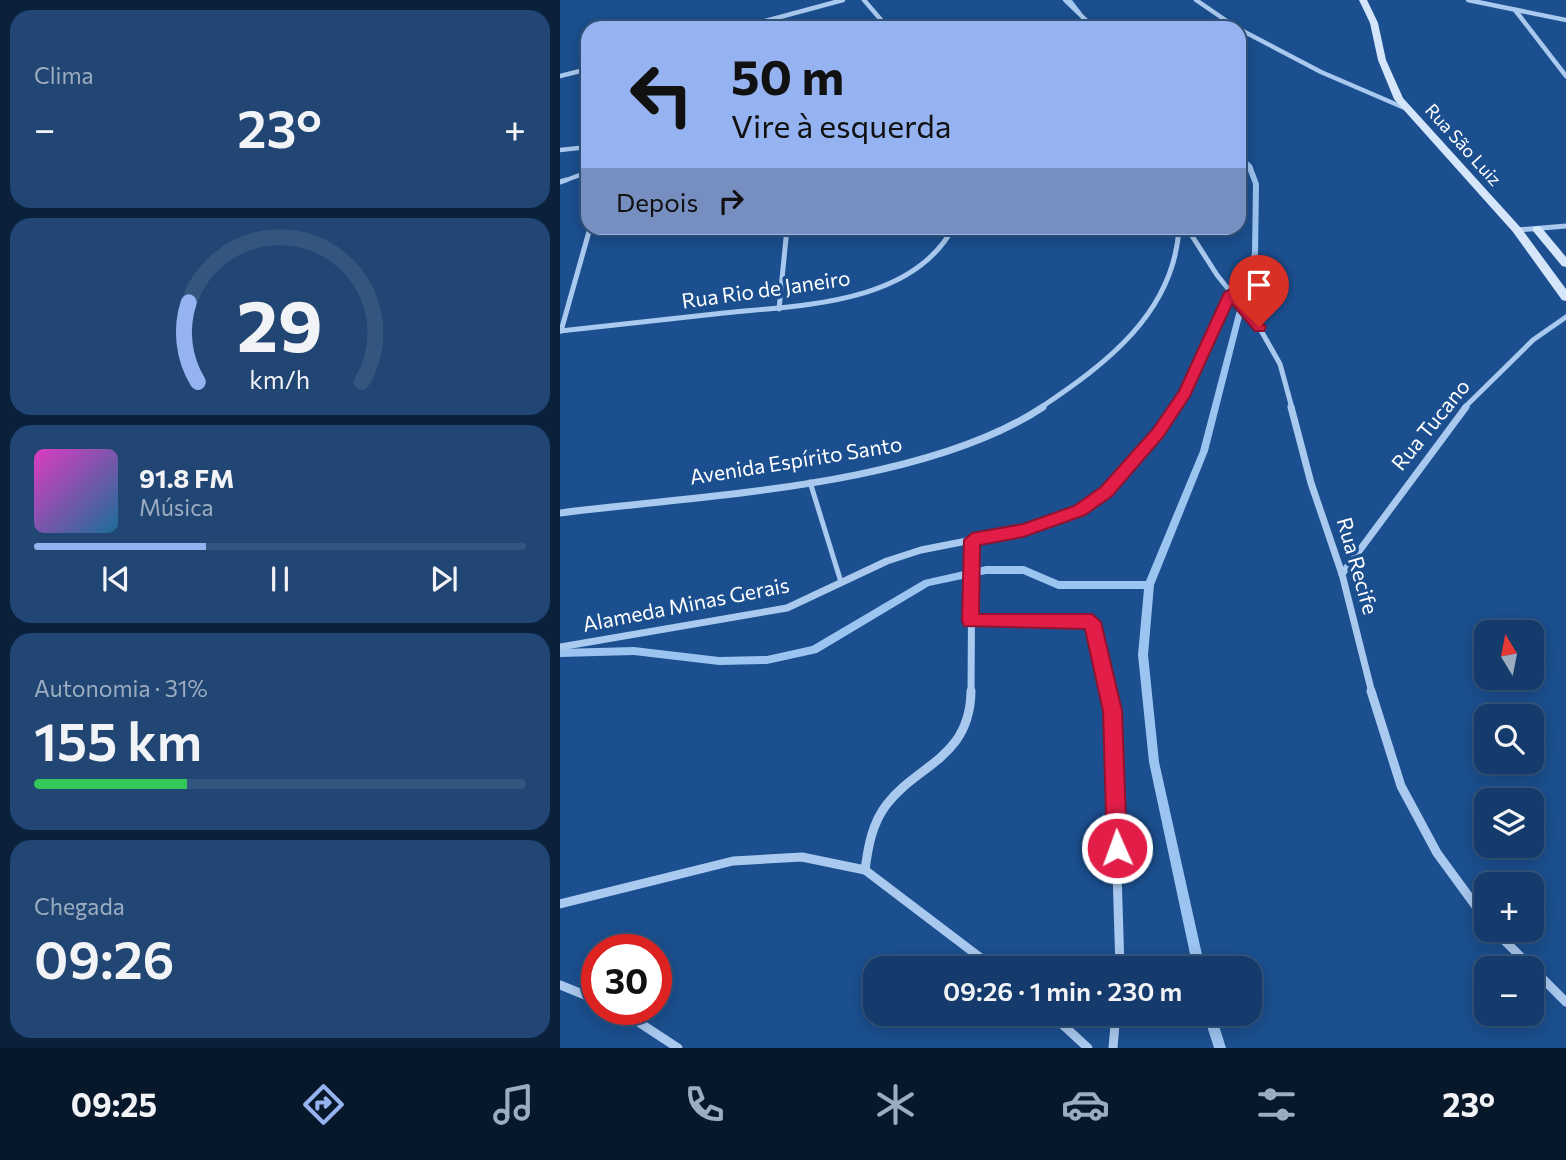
<!DOCTYPE html>
<html lang="pt">
<meta charset="utf-8">
<style>
body{margin:0;font-family:Commissioner,sans-serif;background:#214673;color:#f1f3f6;height:100vh;display:flex;flex-direction:column;font-size:26px;white-space:nowrap}
*{box-sizing:border-box;margin:0}
p{font-size:23px;color:#9dadc1}
.icon{flex:none;width:38px;height:38px;fill:none;stroke:currentColor;stroke-width:2;stroke-linecap:round;stroke-linejoin:round}
.map{position:relative;flex:1;overflow:hidden}
.sheet{display:flex;flex-direction:column;gap:10px;padding:10px;background:#0b203b;width:560px}
.sheet>*{flex:none}
.banner{position:absolute;left:21px;top:21px;width:665px;height:214px;border-radius:21px;box-shadow:0 4px 18px #0003,0 0 0 2px #33557e;background:#95b2f1;color:#111;overflow:hidden}
.needle{width:46px;rotate:350deg}
.fabs{position:absolute;left:914px;top:620px;display:grid;gap:14px}
.fabs a{display:grid;place-items:center;width:70px;height:70px;border-radius:14px;background:#143b6b;box-shadow:0 4px 18px #0003,0 0 0 2px #33557e;font-size:35px}
.speed{position:absolute;left:21px;top:934px;display:flex;gap:14px;font-size:35px;font-weight:700;text-align:center}
.speed>*{display:grid;place-content:center;width:91px;height:91px;border-radius:50%;background:#143b6b;box-shadow:0 4px 18px #0003,0 0 0 2px #33557e;line-height:1}
.speed .limit{border:10px solid #d22;background:#fff;color:#111}
.pin{position:absolute;display:grid;place-items:center;width:60px;height:60px;color:#fff;margin:-72px -30px;border-radius:50% 50% 50% 0;rotate:-45deg;box-shadow:0 0 7px #0007}
.pin .icon{rotate:45deg}
.me{position:absolute;width:77px;margin:-38px;rotate:358deg;stroke-linejoin:round;filter:drop-shadow(0 0 5px #0008)}
.turn{display:flex;align-items:center;gap:24px;height:147px;padding:0 35px;font-size:32px}
.turn .icon{width:91px;height:91px;stroke-width:2.5}
.turn b{display:block;font-size:49px;line-height:60px}
.then{display:flex;align-items:center;height:66px;padding:0 35px;background:#0003;gap:14px;font-size:26px}
.big{font-size:52px;font-weight:600;line-height:1.1}
.sheet .tile{flex:1;display:flex;flex-direction:column;justify-content:center;gap:10px;min-width:0;padding:0 24px;border-radius:21px;background:#214673}
.sheet .dial{align-items:center;gap:0}
.dial svg{height:182px;overflow:visible;fill:none;stroke:#33557e;stroke-width:7;stroke-linecap:round;text-anchor:middle}
.dial text{fill:#f1f3f6;stroke:none}
.song{display:flex;align-items:center;gap:21px}
.cover{width:84px;height:84px;border-radius:10px;background:linear-gradient(135deg,hsl(310 70% 55%),hsl(200 70% 35%))}
.played{height:7px;border-radius:4px;background:linear-gradient(90deg,#95b2f1 35%,#33557e 35%)}
.keys{display:flex;justify-content:space-around;direction:ltr}
.heat{display:flex;justify-content:space-between;align-items:center;font-size:38px;direction:ltr}
.charge{height:10px;border-radius:5px;background:linear-gradient(90deg,#34c759 31%,#33557e 0)}
.trip{position:absolute;left:303px;top:956px;width:399px;height:70px;border-radius:21px;background:#143b6b;box-shadow:0 4px 18px #0003,0 0 0 2px #33557e;font-weight:600;line-height:70px;text-align:center}
.menu{display:flex;height:112px;justify-content:space-around;align-items:center;background:#08182b;color:#9dadc1}
.menu .icon{width:49px;height:49px}
.menu .current{color:#95b2f1}
.menu b{font-size:32px;color:#f1f3f6}
main{display:flex;flex:1;min-height:0}
.map>svg:first-child{display:block}
.lines{fill:none;stroke-linecap:round;stroke-linejoin:round}
.stream{fill:#9cc4f0;fill-rule:evenodd}
.lane{stroke:#a9c9ee;stroke-width:5}
.street-far3{stroke:#a9c9ee;stroke-width:4.5}
.street-far2{stroke:#a9c9ee;stroke-width:5}
.street-far1{stroke:#a9c9ee;stroke-width:7}
.street{stroke:#a9c9ee;stroke-width:9}
.secondary{fill:#d6e6fa;fill-rule:evenodd}
.route{fill:#e11d48;stroke:#92132f;stroke-width:2}
.labels{text-anchor:middle;stroke-width:7;stroke-linejoin:round;paint-order:stroke}
.far-street-label{font-size:18px;fill:#fff;stroke:#1b4f8f}
.street-label{font-size:21px;fill:#fff;stroke:#1b4f8f}
</style>
<main>
<section class="sheet">
<div class="tile"><p>Clima</p>
<div class="heat"><a>−</a><b class="big">23°</b><a>+</a></div>
</div>
<div class="tile dial"><svg viewBox="0 0 100 80">
<path d="M14 69A42 42 0 1 1 86 69"/>
<path d="M14 69A42 42 0 0 1 10 34" stroke="#95b2f1"/>
<text x="50" y="56" font-size="32" font-weight="700">29</text>
<text x="50" y="72" font-size="11">km/h</text>
</svg></div>
<div class="tile">
<div class="song"><i class="cover"></i><div><b>91.8 FM</b><p>Música</p></div></div>
<div class="played"></div>
<div class="keys"><svg class="icon" aria-label="previous" viewBox="0 0 24 24"><path d="M18 5L8 12l10 7zM5 5v14"/></svg><svg class="icon" aria-label="pause" viewBox="0 0 24 24"><path d="M8 5v14M16 5v14"/></svg><svg class="icon" aria-label="next" viewBox="0 0 24 24"><path d="M6 5l10 7-10 7zM19 5v14"/></svg></div>
</div>
<div class="tile"><p>Autonomia · 31%</p><b class="big">155 km</b><div class="charge"></div></div>
<div class="tile"><p>Chegada</p><b class="big">09:26</b></div>
</section>
<div class="map">
<svg width="1006" height="1048" viewBox="0 0 1006 1048">
<rect width="100%" height="100%" fill="#1b4f8f"/>
<g class="lines">
<g class="stream">
<path d="M 506,0 L 512,0 L 522,13 L 521,14 L 517,14 Z"/>
<path d="M 679,153 L 692,165 L 699,184 L 698,253 L 648,451 L 594,585 L 588,655 L 599,762 L 645,968 L 633,968 L 589,762 L 578,655 L 584,589 L 498,589 L 463,574 L 426,574 L 369,586 L 257,653 L 207,664 L 159,665 L 74,655 L 0,657 L 0,649 L 74,647 L 159,657 L 207,656 L 252,646 L 364,580 L 426,566 L 464,566 L 499,581 L 586,581 L 640,451 L 692,253 L 693,184 L 686,166 L 679,158 Z"/>
<path d="M 643,1013 L 655,1013 L 666,1048 L 654,1048 Z"/>
</g>
<path class="lane" d="M 250,482 L 281,582"/>
<g class="street-far3">
<path d="M 304,0 L 328,28"/>
<path d="M 505,0 L 534,28"/>
<path d="M 636,0 L 677,28"/>
<path d="M 908,0 L 1006,20"/>
<path d="M 955,10 L 1006,76"/>
<path d="M 179,28 L 283,0"/>
<path d="M 679,29 L 761,72 L 847,109"/>
<path d="M 0,76 L 28,69"/>
<path d="M 0,150 L 28,147"/>
<path d="M 1,182 L 28,172"/>
</g>
<g class="street-far2">
<path d="M 0,182 L 6,180"/>
<path d="M 627,228 L 657,275 L 699,327 L 720,364 L 732,408"/>
<path d="M 957,230 L 1006,226"/>
<path d="M 219,309 L 227,228"/>
<path d="M 0,331 C 52,325 103,320 155,314 C 234,305 350,307 393,228"/>
<path d="M 1,331 L 30,228"/>
<path d="M 480,408 C 546,364 614,313 619,228"/>
<path d="M 614,408 L 625,392 L 670,293"/>
<path d="M 904,408 L 973,340 L 1006,317"/>
</g>
<g class="street-far1">
<path d="M 731,407 L 751,483 L 782,574 L 812,693"/>
<path d="M 0,513 C 143,495 362,487 483,407"/>
<path d="M 782,574 L 906,407"/>
<path d="M 411,621 L 532,622 L 548,693"/>
<path d="M 0,647 L 227,608 L 327,561 L 361,550 L 463,530 L 520,511 L 547,492 L 598,433 L 615,407"/>
<path d="M 411,693 L 412,540"/>
</g>
<g class="street">
<path d="M 547,691 L 552,711 L 560,968"/>
<path d="M 811,691 L 841,786 L 877,853 L 926,920"/>
<path d="M 305,870 C 308,847 312,823 327,804 C 358,764 410,758 411,691"/>
<path d="M 0,904 L 173,861 L 242,857 L 305,870 L 434,968"/>
<path d="M 933,929 L 1006,1002"/>
<path d="M 0,985 L 37,1000"/>
<path d="M 60,1010 L 118,1048"/>
<path d="M 490,1013 L 528,1048"/>
<path d="M 553,1048 L 556,1013"/>
</g>
<g class="secondary">
<path d="M 799,0 L 807,0 L 818,23 L 826,60 L 843,98 L 961,228 L 1006,289 L 1006,301 L 1002,300 L 953,232 L 834,99 L 818,60 L 810,23 Z"/>
<path d="M 977,226 L 981,227 L 1006,257 L 1006,267 L 1002,266 L 973,231 L 973,227 Z"/>
</g>
</g>
<path class="route" d="M 670,289 L 675,290 L 706,327 L 704,331 L 695,331 L 672,304 L 630,396 L 603,437 L 552,496 L 525,515 L 463,537 L 420,545 L 419,614 L 532,614 L 541,622 L 562,711 L 567,848 L 564,855 L 557,858 L 550,855 L 547,848 L 543,711 L 525,629 L 404,626 L 402,621 L 404,540 L 412,533 L 463,524 L 514,506 L 541,487 L 593,429 L 619,391 L 664,293 Z"/>
<g class="labels">
<g class="far-street-label">
<text transform="translate(903 145) rotate(48)" y="6">Rua São Luiz</text>
</g>
<g class="street-label">
<text transform="translate(206 290) rotate(-8)" y="7">Rua Rio de Janeiro</text>
<text transform="translate(871 425) rotate(-51)" y="7">Rua Tucano</text>
<text transform="translate(236 461) rotate(-9)" y="7">Avenida Espírito Santo</text>
<text transform="translate(797 566) rotate(74)" y="7">Rua Recife</text>
<text transform="translate(126 605) rotate(-11)" y="7">Alameda Minas Gerais</text>
</g>
</g>
</svg>
<div class="fabs">
<a><svg class="needle" viewBox="-14 -14 28 28"><path d="M0-13l5 13h-10z" fill="#e53935"/><path d="M0 13l5-13h-10z" fill="#9dadc1"/></svg></a>
<a><svg class="icon" aria-label="search" viewBox="0 0 24 24"><circle cx="10" cy="10" r="6"/><path d="M15 15l6 6"/></svg></a>
<a><svg class="icon" aria-label="layers" viewBox="0 0 24 24"><path d="M12 4l9 5-9 5-9-5zM3 14l9 5 9-5"/></svg></a>
<a>+</a>
<a>−</a>
</div>
<div class="speed"><div class="limit">30</div></div>
<div class="pin" style="left:699px;top:327px;background:#d93025"><svg class="icon" aria-label="arrive" viewBox="0 0 24 24"><path d="M6 21V4h12l-3 4 3 4H6"/></svg></div>
<svg class="me" style="left:557px;top:848px" viewBox="-20 -20 40 40"><circle r="17" fill="#e11d48" stroke="#fff" stroke-width="3"/><path d="M0-11L8 9 0 5-8 9z" fill="#fff"/></svg>
<div class="trip">09:26 · 1 min · 230 m</div>
<div class="banner">
<div class="turn"><svg class="icon" aria-label="left" viewBox="0 0 24 24"><path d="M17 20v-9H6M10 6l-5 5 5 5"/></svg><div><b>50 m</b>Vire à esquerda</div></div>
<div class="then">Depois<svg class="icon" aria-label="right" viewBox="0 0 24 24"><path d="M7 20v-9h11M14 6l5 5-5 5"/></svg></div>
</div>
</div>
</main>
<nav class="menu">
<b>09:25</b>
<svg class="icon current" aria-label="directions" viewBox="0 0 24 24"><path d="M12 3l9 9-9 9-9-9zM9 14v-3h6M13 9l2 2-2 2"/></svg>
<svg class="icon" aria-label="music" viewBox="0 0 24 24"><path d="M9 18V5l10-2v13"/><circle cx="6" cy="18" r="3"/><circle cx="16" cy="16" r="3"/></svg>
<svg class="icon" aria-label="phone" viewBox="0 0 24 24"><path d="M5 4h4l2 5-3 2q2 4 5 5l2-3 5 2v4C11 20 4 13 5 4z"/></svg>
<svg class="icon" aria-label="climate" viewBox="0 0 24 24"><path d="M12 3v18M4 7l16 10M4 17L20 7"/></svg>
<svg class="icon" aria-label="car" viewBox="0 0 24 24"><path d="M5 17H2v-5l4-1 3-4h7l3 4 3 1v5h-3M9 17h6M6 11h13"/><circle cx="7" cy="17" r="2"/><circle cx="17" cy="17" r="2"/></svg>
<svg class="icon" aria-label="filters" viewBox="0 0 24 24"><path d="M4 7h16M4 17h16"/><circle cx="9" cy="7" r="2"/><circle cx="15" cy="17" r="2"/></svg>
<b>23°</b>
</nav>
